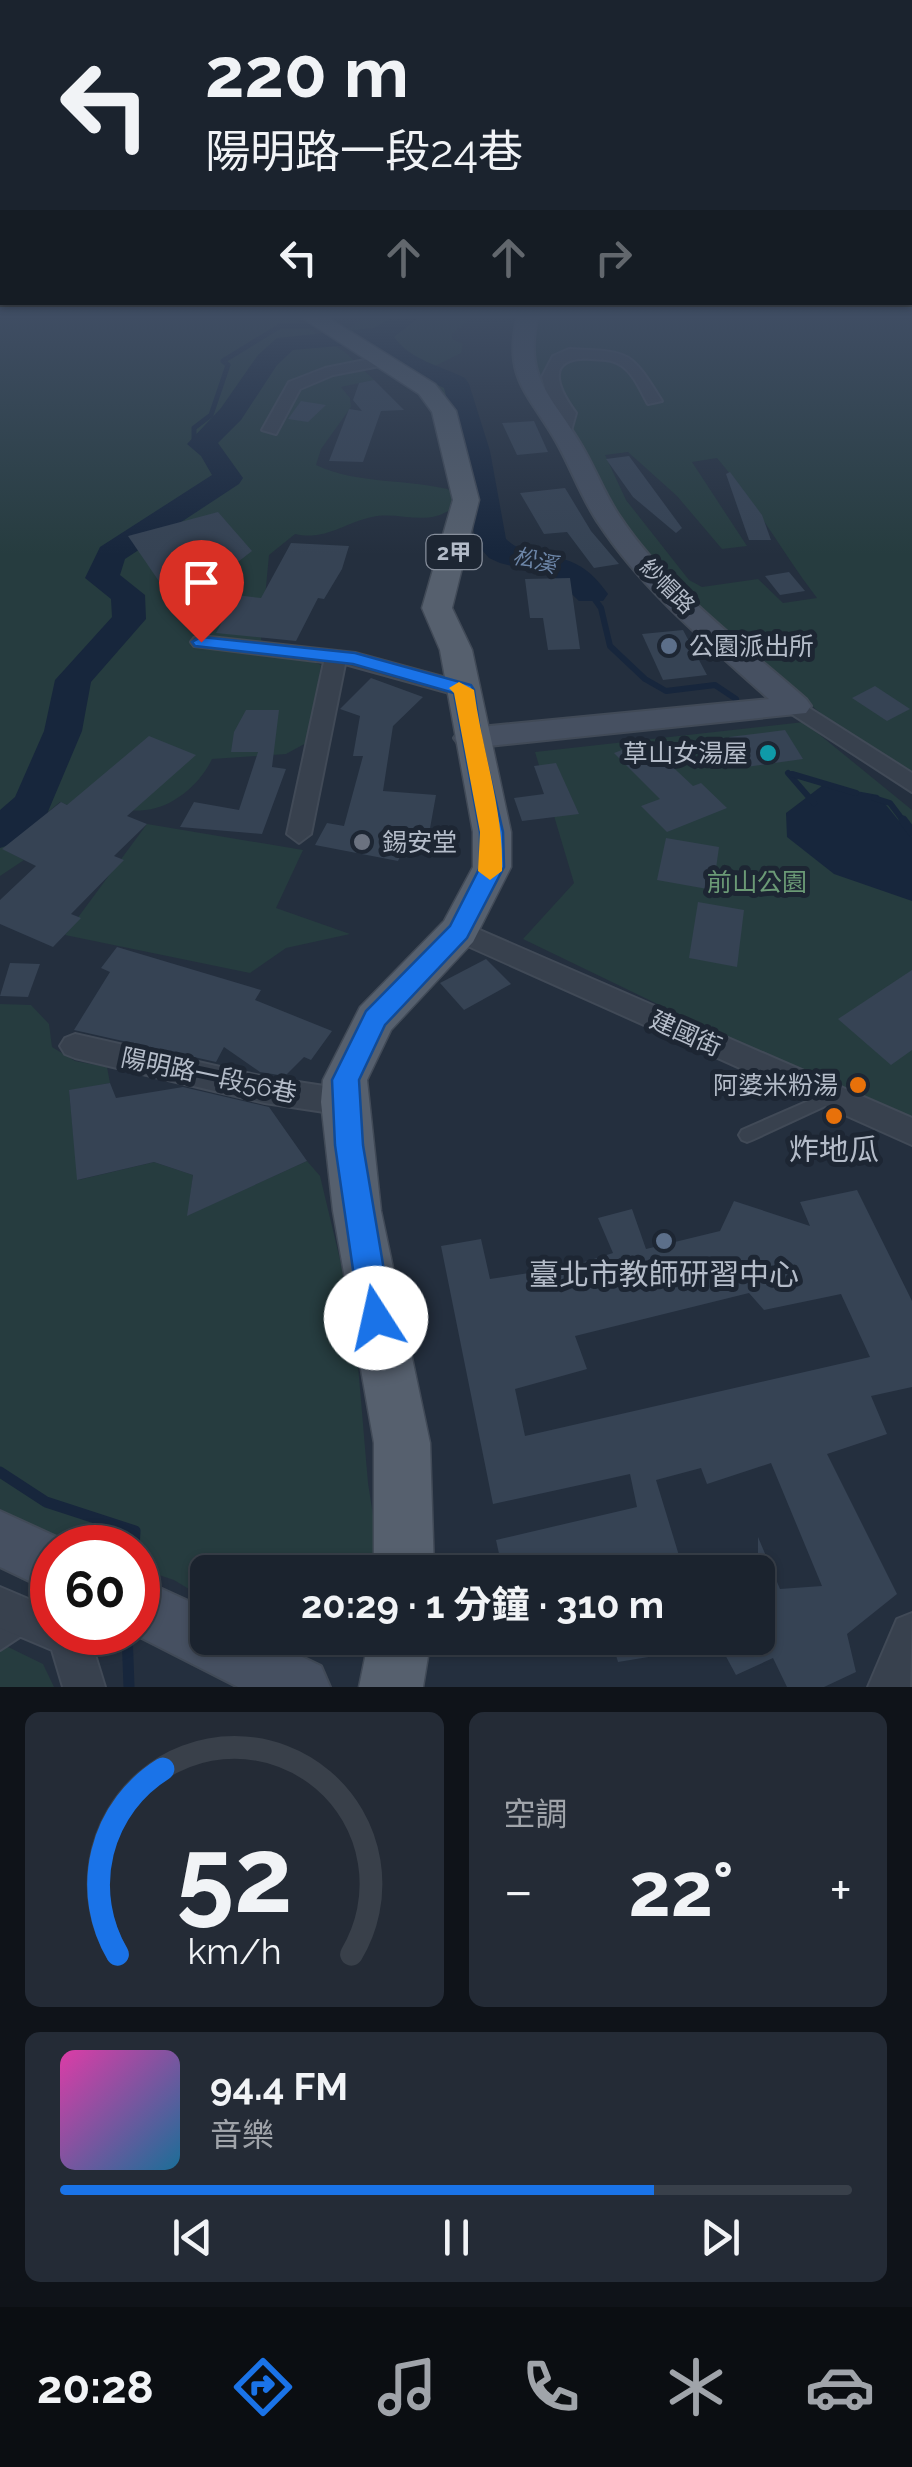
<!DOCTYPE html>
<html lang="zh-TW">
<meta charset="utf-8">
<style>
body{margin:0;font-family:Raleway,"Noto Sans TC",sans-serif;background:#242b36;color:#f1f3f6;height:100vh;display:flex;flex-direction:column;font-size:38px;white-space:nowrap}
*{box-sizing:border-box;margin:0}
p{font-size:32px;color:#a0a4aa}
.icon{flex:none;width:55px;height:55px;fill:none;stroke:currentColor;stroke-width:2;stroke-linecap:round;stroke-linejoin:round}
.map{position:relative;height:1687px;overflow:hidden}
.sheet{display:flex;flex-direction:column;gap:25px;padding:25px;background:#0f1319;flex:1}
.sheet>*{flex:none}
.hud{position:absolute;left:0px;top:0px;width:912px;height:305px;box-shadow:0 2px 8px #0004,0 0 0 2px #39404a;background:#1b232e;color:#f1f3f6;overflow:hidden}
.speed{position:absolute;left:30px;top:1525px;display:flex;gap:20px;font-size:50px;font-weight:700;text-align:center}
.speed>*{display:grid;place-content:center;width:130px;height:130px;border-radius:50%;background:#1b232e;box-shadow:0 2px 8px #0004,0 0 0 2px #39404a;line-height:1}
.speed .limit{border:15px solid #d22;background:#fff;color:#111}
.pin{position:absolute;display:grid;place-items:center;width:85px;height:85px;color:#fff;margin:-102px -42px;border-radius:50% 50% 50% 0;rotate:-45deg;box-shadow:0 0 10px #0007}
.pin .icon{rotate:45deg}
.me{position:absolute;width:110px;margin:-55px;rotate:350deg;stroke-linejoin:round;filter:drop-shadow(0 0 8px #0008)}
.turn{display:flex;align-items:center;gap:35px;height:210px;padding:0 40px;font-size:45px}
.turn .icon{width:130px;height:130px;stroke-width:2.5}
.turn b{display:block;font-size:70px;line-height:85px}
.lanes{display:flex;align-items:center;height:95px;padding:0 40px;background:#0003;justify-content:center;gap:50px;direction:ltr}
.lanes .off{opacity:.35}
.big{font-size:75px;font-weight:700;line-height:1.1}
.sheet .tile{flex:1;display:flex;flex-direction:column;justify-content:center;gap:15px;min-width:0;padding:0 35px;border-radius:15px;background:#242b36}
.sheet .dial{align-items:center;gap:0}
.dial svg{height:260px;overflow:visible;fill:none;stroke:#39404a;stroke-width:7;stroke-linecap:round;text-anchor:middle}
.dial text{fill:#f1f3f6;stroke:none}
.song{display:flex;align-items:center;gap:30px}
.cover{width:120px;height:120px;border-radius:15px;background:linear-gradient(135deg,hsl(320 70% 55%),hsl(200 70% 35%))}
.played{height:10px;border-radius:5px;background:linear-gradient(90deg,#1a73e8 75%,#39404a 75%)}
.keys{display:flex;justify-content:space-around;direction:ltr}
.heat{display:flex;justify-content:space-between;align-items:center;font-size:55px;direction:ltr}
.sheet .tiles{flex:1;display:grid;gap:25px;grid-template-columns:1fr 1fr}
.tile:last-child{grid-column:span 2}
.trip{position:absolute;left:190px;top:1555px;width:585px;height:100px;border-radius:15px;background:#1b232e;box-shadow:0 2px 8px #0004,0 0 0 2px #39404a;font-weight:700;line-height:100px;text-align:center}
.tabs{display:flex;height:160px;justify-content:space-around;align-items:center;background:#0b0e12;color:#a0a4aa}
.tabs .icon{width:70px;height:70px}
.tabs .active{color:#1a73e8}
.tabs b{font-size:45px;color:#f1f3f6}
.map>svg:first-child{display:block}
.green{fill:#263c3f;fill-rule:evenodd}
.water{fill:#17263c}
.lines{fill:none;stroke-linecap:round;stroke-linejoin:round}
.stream-far3{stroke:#17263c;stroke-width:5}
.stream-far2{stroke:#17263c;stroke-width:6}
.stream-far1{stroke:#17263c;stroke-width:9}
.stream{stroke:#17263c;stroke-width:11}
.river{fill:#17263c;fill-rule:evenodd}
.building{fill:#364354;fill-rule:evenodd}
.lane-casing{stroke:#414a57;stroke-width:4}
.street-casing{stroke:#414a57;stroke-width:4}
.secondary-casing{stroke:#414a57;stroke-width:4}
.primary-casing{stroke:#414a57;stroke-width:3}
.lane{fill:#38414e;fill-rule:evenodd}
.street{fill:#38414e;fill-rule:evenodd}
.secondary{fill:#465061;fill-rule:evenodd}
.primary{fill:#56606e;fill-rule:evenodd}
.route{fill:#1a73e8;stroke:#114b97;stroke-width:2.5}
.slow{fill:#f59e0b}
.service-dot{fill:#5c6f8a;stroke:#1d2633;stroke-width:4}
.culture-dot{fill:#0f9aa8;stroke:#1d2633;stroke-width:4}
.worship-dot{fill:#6b7280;stroke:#1d2633;stroke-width:4}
.food-dot{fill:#e8710a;stroke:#1d2633;stroke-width:4}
.labels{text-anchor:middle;stroke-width:10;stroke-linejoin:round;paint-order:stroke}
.shield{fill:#1d2633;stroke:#878f9c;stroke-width:2.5}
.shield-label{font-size:22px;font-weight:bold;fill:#b4bcc9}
.far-water-label{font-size:22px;font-style:italic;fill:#6d86a8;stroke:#1d2633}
.far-street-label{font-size:22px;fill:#b4bcc9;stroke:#1d2633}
.poi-label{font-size:25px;fill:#b4bcc9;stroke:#1d2633;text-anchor:start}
.park-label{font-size:25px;fill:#6b9a76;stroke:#1d2633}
.street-label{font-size:25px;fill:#b4bcc9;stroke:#1d2633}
.near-poi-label{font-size:30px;fill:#b4bcc9;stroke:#1d2633}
</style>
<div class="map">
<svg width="912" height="1687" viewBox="0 0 912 1687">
<rect width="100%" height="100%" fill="#242f3e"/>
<g class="green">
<path d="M 0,319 L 303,319 L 298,322 L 346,353 L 374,380 L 341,387 L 350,398 L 351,407 L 321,449 L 316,465 C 358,485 408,478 455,491 L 451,509 C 426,527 399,511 372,517 C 344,523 325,541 295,534 L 269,555 L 261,640 L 321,665 L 308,742 L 286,754 L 212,759 C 201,783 173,808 145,810 C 118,813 116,801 82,811 L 60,802 L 3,849 L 24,860 L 0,876 Z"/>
<path d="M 363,319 L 469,319 L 452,334 L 452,339 L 463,344 L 461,353 L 435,366 L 453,377 L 446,398 L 432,381 L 347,329 Z"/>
<path d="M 533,319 L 912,319 L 912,774 L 832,723 L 716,624 L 632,544 L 532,380 L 526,345 ZM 628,452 L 677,496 L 722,549 L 747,546 L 692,462 L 717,458 C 755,502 782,552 817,598 L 783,603 L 758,579 L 702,587 L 689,580 L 626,500 L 605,455 Z"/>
<path d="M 804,722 L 912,810 L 912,1127 L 523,939 L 574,883 L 535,752 Z"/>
<path d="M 147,824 L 303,850 L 276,908 L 350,934 L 286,948 L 250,973 L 65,935 Z"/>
<path d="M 0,1004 L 31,1005 L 49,1024 L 52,1047 L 75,1061 L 107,1067 L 110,1083 L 69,1091 L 78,1180 L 154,1162 L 193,1175 L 188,1215 L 307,1161 L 320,1176 L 354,1318 L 368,1483 L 379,1553 L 377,1572 L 208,1572 L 207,1600 L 174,1580 L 138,1568 L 138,1548 L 74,1547 L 52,1540 L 0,1509 Z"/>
<path d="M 0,1643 L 43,1664 L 54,1687 L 0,1687 Z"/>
</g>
<path class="water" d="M 823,785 L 878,795 L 912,837 L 912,901 L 834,874 L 787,837 L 786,813 Z"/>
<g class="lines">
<path class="stream-far3" d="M 201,444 L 194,442 L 194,428 L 211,415 L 228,365 L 223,361 L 280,326 L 310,326 L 333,319"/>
<g class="stream-far2">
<path d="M 591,594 L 601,608 L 610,646 L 645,679 L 666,691 L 715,685 L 736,699"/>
<path d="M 788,773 L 814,803"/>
<path d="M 792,774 L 856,793"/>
<path d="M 874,798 L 890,803 L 905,823"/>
</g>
<path class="stream-far1" d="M 903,820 L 912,832"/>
<g class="stream">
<path d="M 0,1472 L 46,1502 L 135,1531 L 134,1548"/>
<path d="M 127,1632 L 129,1687"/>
</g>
<path class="river" d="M 389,319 L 417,319 L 394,337 C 410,360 441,366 465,378 L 469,384 L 490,451 L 506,539 C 535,567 571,540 608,594 L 603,601 L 579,601 L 554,577 L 500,563 L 489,558 L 476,543 L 461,451 L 444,388 L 393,364 L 372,343 L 293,350 L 277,365 L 241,420 L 218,443 L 243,478 L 239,484 L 125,559 L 120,575 L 145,595 L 146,619 L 91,682 L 82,731 L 47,814 L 15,843 L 0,848 L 0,810 L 15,797 L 44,731 L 55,680 L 112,617 L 111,599 L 85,578 L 100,547 L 212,475 L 201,456 L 187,444 L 221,408 L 258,355 L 277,338 L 374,328 Z"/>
</g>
<g class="building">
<path d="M 374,380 L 404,410 L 381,411 L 363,462 L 329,461 L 349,409 L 362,411 L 353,400 L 359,383 Z"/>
<path d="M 301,401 L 326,405 L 308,422 L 288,419 Z"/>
<path d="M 534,421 L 548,452 L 517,455 L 502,423 Z"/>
<path d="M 629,456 L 682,528 L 676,533 L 633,497 L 606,459 Z"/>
<path d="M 730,472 L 762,515 L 771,540 L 749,540 L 726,474 Z"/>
<path d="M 565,488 L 591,531 L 619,564 L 594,568 L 567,532 L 544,534 L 520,493 Z"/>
<path d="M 218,512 L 252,551 L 216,579 L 167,593 L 128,536 Z"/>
<path d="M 291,543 L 349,546 L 342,569 L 324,599 L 318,598 L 296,641 L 216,633 L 237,595 L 261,598 Z"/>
<path d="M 789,572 L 805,591 L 780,595 L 765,576 Z"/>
<path d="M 570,578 L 580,649 L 548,650 L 543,618 L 530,618 L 525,579 Z"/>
<path d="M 683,630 L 707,675 L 663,680 L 642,634 Z"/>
<path d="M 371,678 L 423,697 L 393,726 L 383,791 L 436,795 L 429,834 L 411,833 L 398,861 L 315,845 L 327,823 L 344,826 L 363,756 L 353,756 L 360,716 L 340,709 Z"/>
<path d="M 875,686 L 910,709 L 887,721 L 852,698 Z"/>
<path d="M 246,710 L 279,710 L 272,767 L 286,769 L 262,834 L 180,827 L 194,802 L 239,810 L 258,752 L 231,752 L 234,732 Z"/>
<path d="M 785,730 L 803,759 L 746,767 L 729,737 Z"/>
<path d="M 149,736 L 196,755 L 127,816 L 147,824 L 114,856 L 124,860 L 71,914 L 81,918 L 53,947 L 0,924 L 0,900 L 36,866 L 2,849 L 61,802 L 67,805 Z"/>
<path d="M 645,741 L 693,786 L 701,783 L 727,808 L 667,832 L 641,806 L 660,799 L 614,753 Z"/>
<path d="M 556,763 L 579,814 L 522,821 L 514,798 L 544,794 L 534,766 Z"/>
<path d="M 666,838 L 719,847 L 713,890 L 657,880 Z"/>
<path d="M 698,902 L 744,910 L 737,967 L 689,958 Z"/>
<path d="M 117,947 L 261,990 L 255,1000 L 332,1031 L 311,1060 L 304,1057 L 285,1076 L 260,1072 L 224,1047 L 216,1062 L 74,1030 L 110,972 L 101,968 Z"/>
<path d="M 486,959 L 511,984 L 464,1010 L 440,983 Z"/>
<path d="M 10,963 L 40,964 L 28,997 L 0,996 Z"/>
<path d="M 912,970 L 912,1050 L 891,1065 L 838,1019 Z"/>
<path d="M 110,1083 L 116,1098 L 183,1087 L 269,1107 L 307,1161 L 187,1216 L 193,1175 L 154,1162 L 77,1180 L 69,1090 Z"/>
<path d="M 857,1190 L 912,1301 L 912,1387 L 871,1396 L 887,1434 L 827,1454 L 897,1594 L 847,1634 L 856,1672 L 824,1687 L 787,1687 L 773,1658 L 736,1675 L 716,1638 L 758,1638 L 758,1537 L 780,1589 L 822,1586 L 771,1463 L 707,1484 L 701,1468 L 656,1480 L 684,1572 L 503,1572 L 496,1540 L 637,1507 L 630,1474 L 493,1504 L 441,1246 L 481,1239 L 490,1279 L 568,1267 L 613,1253 L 598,1218 L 632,1209 L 646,1249 L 720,1231 L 734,1201 L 810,1226 L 800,1202 ZM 749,1293 L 764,1310 L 841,1294 L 870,1357 L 525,1436 L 515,1389 L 587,1369 L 575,1336 Z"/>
<path d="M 611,1638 L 703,1638 L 703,1648 L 618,1662 Z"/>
</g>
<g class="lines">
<g class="lane-casing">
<g id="lane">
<path d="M 829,1092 L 834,1094 L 837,1098 L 834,1102 L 752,1140 L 747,1142 L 742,1140 L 739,1135 L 742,1130 Z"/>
<path d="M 25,1612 L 32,1615 L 35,1622 L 32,1629 L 0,1650 L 0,1627 Z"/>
</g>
</g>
<g class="street-casing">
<g id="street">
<path d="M 569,349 C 629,352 630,349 662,401 L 648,404 C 641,392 634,374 622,366 C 613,359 603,360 592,359 C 545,356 556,386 576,413 L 569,438 L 557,438 L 560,413 L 547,396 L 542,377 L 553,356 Z"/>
<path d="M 380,357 L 385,359 L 385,365 L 333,375 L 300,389 L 276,434 L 262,430 L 289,382 L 325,368 Z"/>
<path d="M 201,636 L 355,653 L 472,685 L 475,690 L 464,697 L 345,664 L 311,834 L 299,843 L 287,834 L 324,662 L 194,646 L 191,642 L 194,638 Z"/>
<path d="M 795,699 L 912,773 L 912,792 L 787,711 L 784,706 L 787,701 Z"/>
<path d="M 459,921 L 912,1118 L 912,1145 L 450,938 L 446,931 L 450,924 Z"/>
<path d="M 75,1034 L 265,1077 L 344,1089 L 355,1093 L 359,1102 L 355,1111 L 344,1115 L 265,1103 L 75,1058 L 65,1054 L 60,1046 L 65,1038 Z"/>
<path d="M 0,1587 L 52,1609 L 52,1632 L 88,1632 L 105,1687 L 63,1687 L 52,1650 L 0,1628 Z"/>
<path d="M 912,1613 L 910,1687 L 868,1687 L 897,1619 Z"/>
</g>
</g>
<g class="secondary-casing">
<g id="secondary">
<path d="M 517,319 L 537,319 C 524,379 552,395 580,443 C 595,467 604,494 620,517 C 668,589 742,643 806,699 L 811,706 L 806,713 L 470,748 L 459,745 L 454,738 L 459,731 L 470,728 L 769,699 C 709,645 644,592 599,524 C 582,499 572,470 557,443 C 530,395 503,379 517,319 Z"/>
<path d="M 0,1511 L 72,1544 L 73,1548 L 52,1548 L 52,1592 L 0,1567 Z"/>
<path d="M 138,1578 L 208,1610 L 208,1638 L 263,1638 L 321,1666 L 330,1687 L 238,1687 L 130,1632 L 138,1632 Z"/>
</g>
</g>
<g class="primary-casing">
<g id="primary">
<path d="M 304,319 L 330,319 L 435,384 L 456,411 L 479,500 L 452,608 L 472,650 L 511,832 L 511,867 L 473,942 L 391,1030 L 367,1080 L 381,1211 L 430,1443 L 434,1572 L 374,1572 L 374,1443 L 333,1211 L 321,1102 L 323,1080 L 360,1007 L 444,921 L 473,867 L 473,832 L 440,650 L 422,608 L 453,500 L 432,412 L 419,394 Z"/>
<path d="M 369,1638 L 431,1638 L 423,1687 L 359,1687 Z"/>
</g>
</g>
<use href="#lane" class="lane"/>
<use href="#street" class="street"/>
<use href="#secondary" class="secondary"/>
<use href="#primary" class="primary"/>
</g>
<linearGradient id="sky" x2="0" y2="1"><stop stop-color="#141a22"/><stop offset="0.57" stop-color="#3f4d63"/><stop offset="1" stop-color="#3f4d63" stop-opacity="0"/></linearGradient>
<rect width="912" height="555" fill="url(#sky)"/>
<path class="route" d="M 201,637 L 355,653 L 471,685 L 474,690 L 481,738 L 503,832 L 504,867 L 467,938 L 385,1025 L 359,1080 L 363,1145 L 392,1318 L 387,1328 L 376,1333 L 365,1328 L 360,1318 L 335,1145 L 332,1080 L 366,1011 L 450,926 L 480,867 L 480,832 L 454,693 L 353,664 L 195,646 L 192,642 Z"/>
<path class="slow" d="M 459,682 L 474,690 C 482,751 504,810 502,871 L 490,880 L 478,871 L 480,832 L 454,693 L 449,688 Z"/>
<g class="service-dot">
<circle cx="669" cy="646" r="10"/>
<circle cx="664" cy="1241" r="10"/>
</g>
<circle class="culture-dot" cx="768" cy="753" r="10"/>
<circle class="worship-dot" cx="362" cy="842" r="10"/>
<g class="food-dot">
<circle cx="858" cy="1085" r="10"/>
<circle cx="834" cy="1116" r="10"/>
</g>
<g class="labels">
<rect class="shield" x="426.5" y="535" width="55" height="34" rx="8"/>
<g class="shield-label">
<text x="454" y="560">2甲</text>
</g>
<g class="far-water-label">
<text transform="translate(535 560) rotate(14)" y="8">松溪</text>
</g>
<g class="far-street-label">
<text transform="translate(668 586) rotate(45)" y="8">紗帽路</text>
</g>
<g class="poi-label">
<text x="689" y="655">公園派出所</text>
<text x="748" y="762" text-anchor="end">草山女湯屋</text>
<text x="382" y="851">錫安堂</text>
<text x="838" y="1094" text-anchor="end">阿婆米粉湯</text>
</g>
<g class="park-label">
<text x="757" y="891">前山公園</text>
</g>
<g class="street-label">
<text transform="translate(686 1033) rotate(24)" y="9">建國街</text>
<text transform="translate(209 1075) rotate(12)" y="9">陽明路一段56巷</text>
</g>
<g class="near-poi-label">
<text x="834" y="1160">炸地瓜</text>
<text x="664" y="1285">臺北市教師研習中心</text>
</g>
</g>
</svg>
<div class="speed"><div class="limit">60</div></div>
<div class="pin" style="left:201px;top:642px;background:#d93025"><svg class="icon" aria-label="arrive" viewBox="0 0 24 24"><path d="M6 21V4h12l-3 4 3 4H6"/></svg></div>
<svg class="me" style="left:376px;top:1318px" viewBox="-20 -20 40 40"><circle r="19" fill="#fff"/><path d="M0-13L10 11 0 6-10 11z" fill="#1a73e8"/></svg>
<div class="trip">20:29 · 1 分鐘 · 310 m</div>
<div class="hud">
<div class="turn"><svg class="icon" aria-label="left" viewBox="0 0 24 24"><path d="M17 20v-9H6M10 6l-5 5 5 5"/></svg><div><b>220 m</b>陽明路一段24巷</div></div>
<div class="lanes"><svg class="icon" aria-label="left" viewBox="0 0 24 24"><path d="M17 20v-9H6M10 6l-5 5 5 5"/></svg><svg class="icon off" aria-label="ahead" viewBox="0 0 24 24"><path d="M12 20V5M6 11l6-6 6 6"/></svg><svg class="icon off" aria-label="ahead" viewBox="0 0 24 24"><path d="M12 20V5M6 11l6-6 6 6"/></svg><svg class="icon off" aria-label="right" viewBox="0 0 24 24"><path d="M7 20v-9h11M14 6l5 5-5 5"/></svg></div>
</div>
</div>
<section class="sheet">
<div class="tiles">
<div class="tile dial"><svg viewBox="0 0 100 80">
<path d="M14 69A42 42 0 1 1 86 69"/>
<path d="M14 69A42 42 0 0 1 28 12" stroke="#1a73e8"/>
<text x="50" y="56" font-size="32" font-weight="700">52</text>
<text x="50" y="72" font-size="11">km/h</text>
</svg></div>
<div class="tile"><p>空調</p>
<div class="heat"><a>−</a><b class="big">22°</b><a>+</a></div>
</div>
<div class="tile">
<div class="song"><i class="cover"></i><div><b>94.4 FM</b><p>音樂</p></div></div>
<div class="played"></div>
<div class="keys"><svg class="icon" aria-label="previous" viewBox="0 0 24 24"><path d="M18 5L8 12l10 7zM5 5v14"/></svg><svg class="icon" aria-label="pause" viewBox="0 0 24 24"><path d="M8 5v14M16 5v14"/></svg><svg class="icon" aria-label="next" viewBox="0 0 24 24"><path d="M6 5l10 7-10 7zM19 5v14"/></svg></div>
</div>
</div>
</section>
<nav class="tabs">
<b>20:28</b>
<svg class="icon active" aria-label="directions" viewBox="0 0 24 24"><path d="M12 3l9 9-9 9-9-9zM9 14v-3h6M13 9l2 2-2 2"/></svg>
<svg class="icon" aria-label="music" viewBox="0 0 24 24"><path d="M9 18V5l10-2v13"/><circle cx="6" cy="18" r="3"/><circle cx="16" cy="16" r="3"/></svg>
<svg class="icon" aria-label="phone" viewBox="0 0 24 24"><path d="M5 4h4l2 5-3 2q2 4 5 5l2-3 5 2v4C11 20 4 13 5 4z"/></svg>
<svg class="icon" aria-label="climate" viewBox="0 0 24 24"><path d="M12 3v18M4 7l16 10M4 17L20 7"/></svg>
<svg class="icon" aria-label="car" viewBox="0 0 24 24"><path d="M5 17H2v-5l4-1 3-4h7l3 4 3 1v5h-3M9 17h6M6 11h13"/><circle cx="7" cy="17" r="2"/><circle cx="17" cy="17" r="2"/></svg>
</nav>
